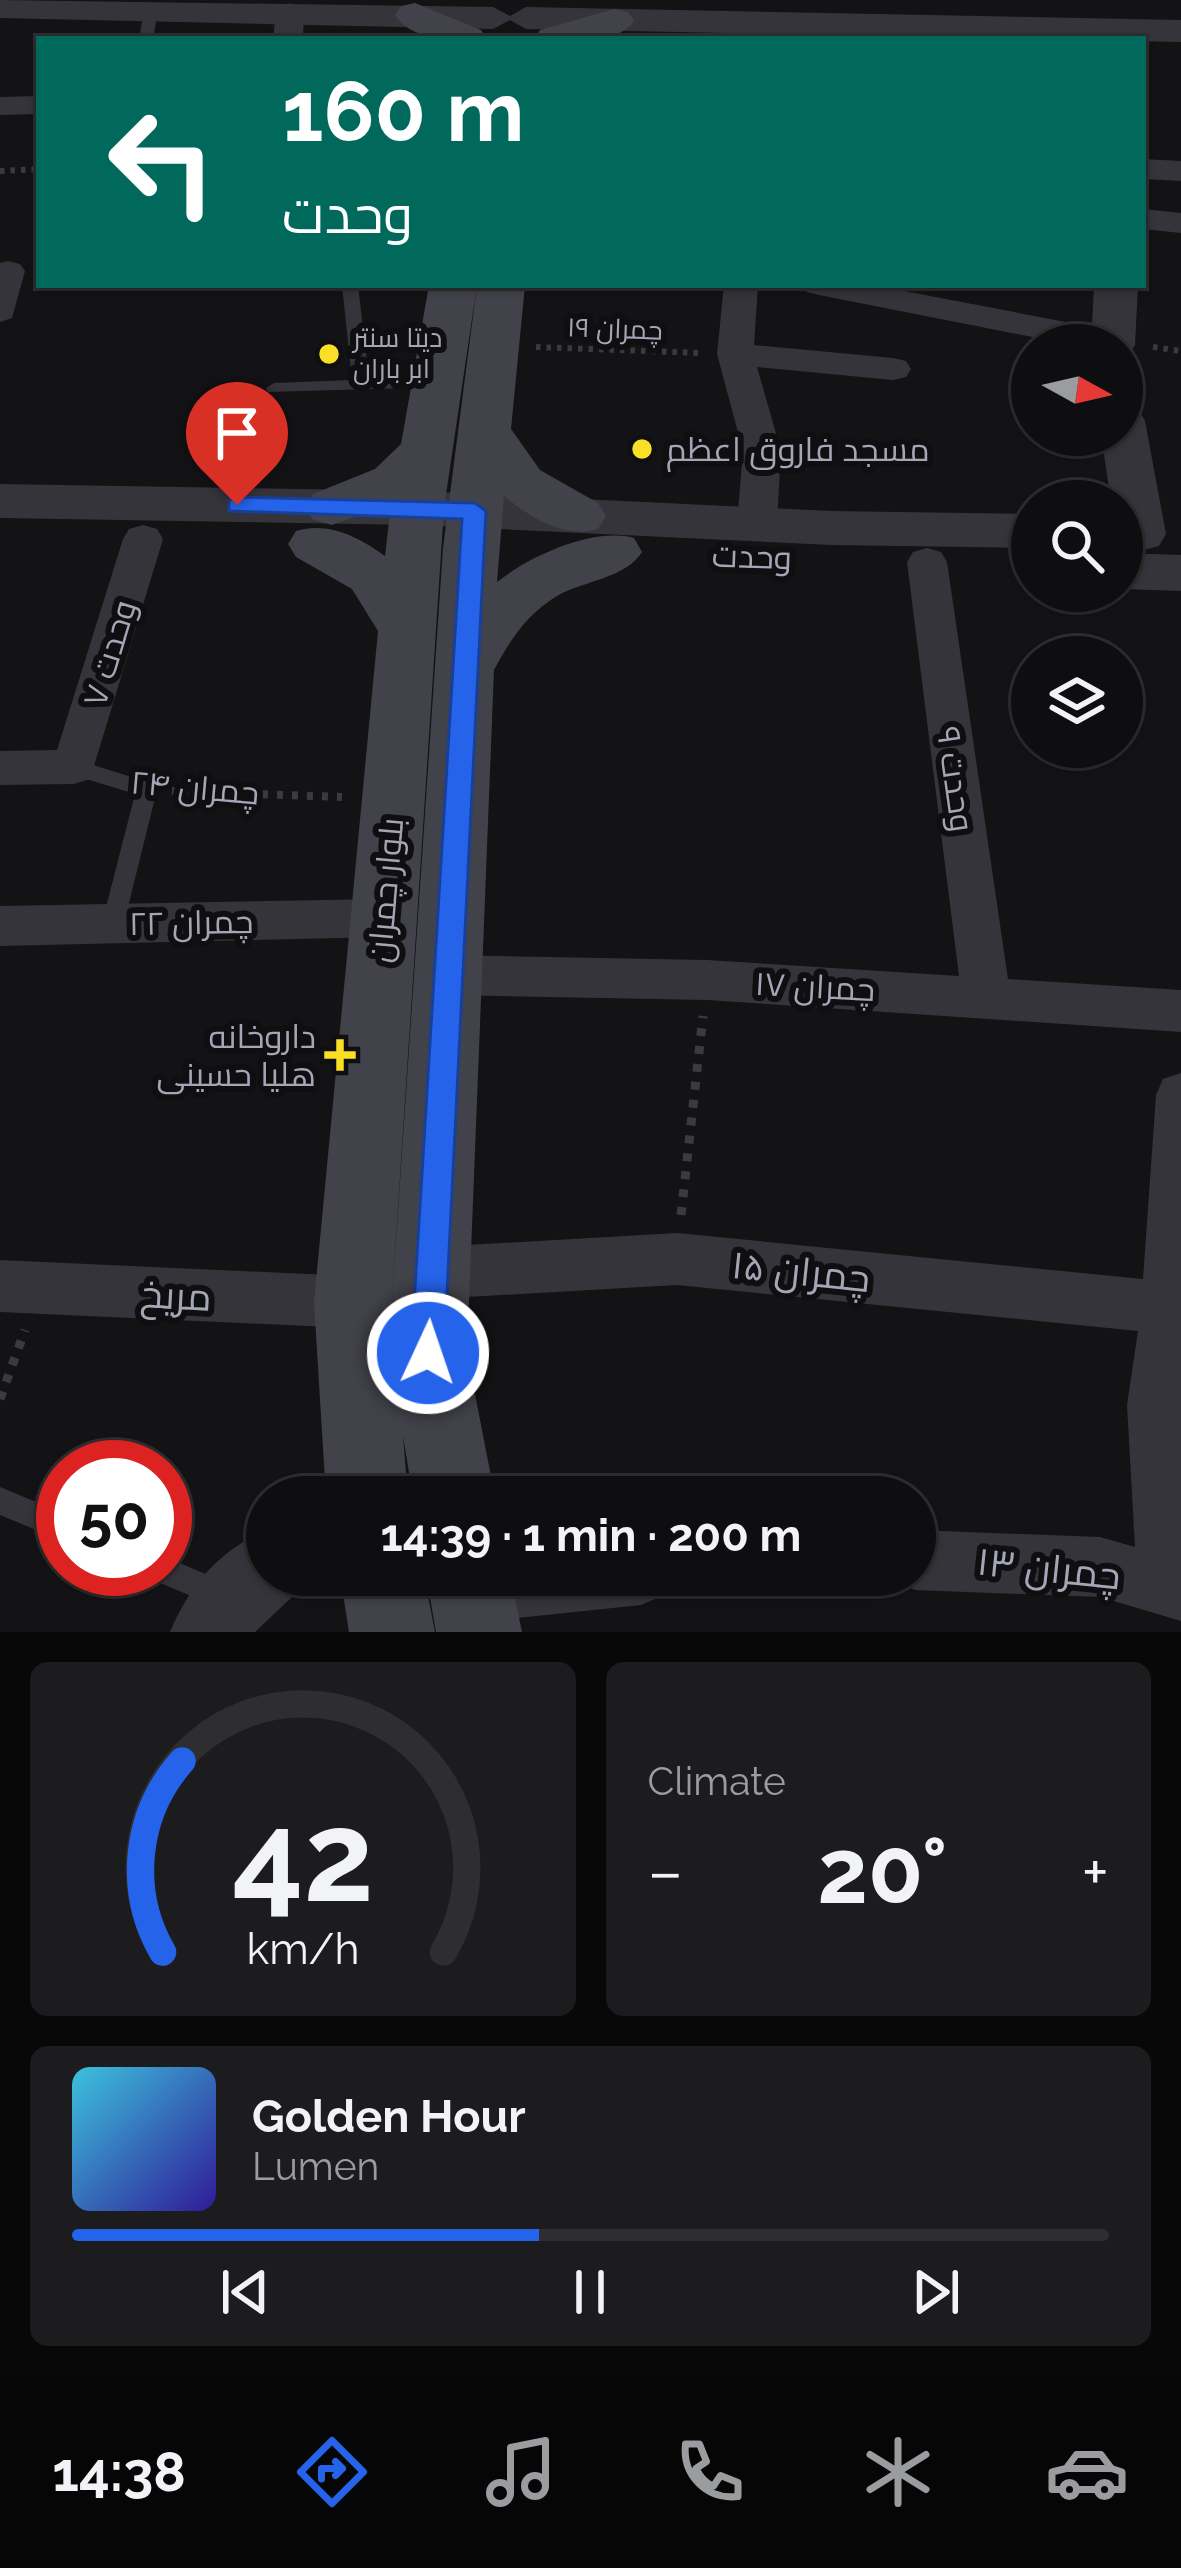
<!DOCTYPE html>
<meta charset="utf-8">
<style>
body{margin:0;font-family:Raleway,Cairo,sans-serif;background:#1c1c1e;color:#f1f3f6;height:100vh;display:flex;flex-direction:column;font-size:45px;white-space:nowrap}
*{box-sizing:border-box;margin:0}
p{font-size:39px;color:#9b9c9f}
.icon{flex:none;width:66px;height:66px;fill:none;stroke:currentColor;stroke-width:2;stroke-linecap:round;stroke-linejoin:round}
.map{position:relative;height:1632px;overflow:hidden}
.panel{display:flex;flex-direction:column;gap:30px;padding:30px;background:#080809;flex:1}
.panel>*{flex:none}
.banner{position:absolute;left:36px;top:36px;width:1110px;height:252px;border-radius:0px;box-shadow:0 3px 9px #0004,0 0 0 3px #2e2e30;background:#00695c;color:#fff;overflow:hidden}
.needle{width:78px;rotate:98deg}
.fabs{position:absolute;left:1011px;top:324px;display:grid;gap:24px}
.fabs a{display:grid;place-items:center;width:132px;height:132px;border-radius:50%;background:#0e0e10;box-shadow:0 3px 9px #0004,0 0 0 3px #2e2e30;font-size:60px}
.speed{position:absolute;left:36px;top:1440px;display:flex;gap:24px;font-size:60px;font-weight:700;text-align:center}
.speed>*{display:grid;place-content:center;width:156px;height:156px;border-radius:50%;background:#0e0e10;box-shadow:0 3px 9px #0004,0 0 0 3px #2e2e30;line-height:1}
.speed .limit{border:18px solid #d22;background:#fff;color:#111}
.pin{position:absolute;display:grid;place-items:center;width:102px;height:102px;color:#fff;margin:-123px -51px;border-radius:50% 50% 50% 0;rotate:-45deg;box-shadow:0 0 12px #0007}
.pin .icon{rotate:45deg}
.me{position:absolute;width:132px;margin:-66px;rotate:3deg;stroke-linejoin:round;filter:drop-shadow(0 0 9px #0008)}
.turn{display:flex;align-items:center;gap:42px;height:252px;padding:0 48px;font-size:54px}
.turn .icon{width:156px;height:156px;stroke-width:2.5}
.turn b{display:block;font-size:84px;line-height:102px}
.big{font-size:90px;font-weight:700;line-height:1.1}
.panel .tile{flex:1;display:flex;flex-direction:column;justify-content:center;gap:18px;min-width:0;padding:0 42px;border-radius:18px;background:#1c1c1e}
.panel .dial{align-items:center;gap:0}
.dial svg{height:312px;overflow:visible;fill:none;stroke:#2e2e30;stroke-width:7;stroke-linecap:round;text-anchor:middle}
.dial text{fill:#f1f3f6;stroke:none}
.song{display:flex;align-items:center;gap:36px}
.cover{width:144px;height:144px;border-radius:18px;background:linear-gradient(135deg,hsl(190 70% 55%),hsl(250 70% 35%))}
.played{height:12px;border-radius:6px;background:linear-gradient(90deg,#2563eb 45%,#2e2e30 45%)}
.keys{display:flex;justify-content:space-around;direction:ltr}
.heat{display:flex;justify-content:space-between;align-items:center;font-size:66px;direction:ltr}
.panel .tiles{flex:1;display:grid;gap:30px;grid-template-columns:1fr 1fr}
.tile:last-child{grid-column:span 2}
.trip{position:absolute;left:246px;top:1476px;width:690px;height:120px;border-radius:60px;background:#0e0e10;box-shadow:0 3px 9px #0004,0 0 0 3px #2e2e30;font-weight:700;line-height:120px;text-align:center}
.tabs{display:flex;height:192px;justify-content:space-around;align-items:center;background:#060606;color:#9b9c9f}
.tabs .icon{width:84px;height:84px}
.tabs .current{color:#2563eb}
.tabs b{font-size:54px;color:#f1f3f6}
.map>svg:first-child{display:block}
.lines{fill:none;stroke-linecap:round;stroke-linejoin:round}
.path-far2{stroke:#3a3a41;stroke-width:6;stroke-dasharray:4.5 6;stroke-linecap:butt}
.path-far1{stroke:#3a3a41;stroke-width:8;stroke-dasharray:6 9;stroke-linecap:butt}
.path{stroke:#3a3a41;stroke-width:9;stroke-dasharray:8 10;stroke-linecap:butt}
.service{fill:#34343a;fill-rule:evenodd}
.minor{fill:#34343a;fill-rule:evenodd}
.tertiary{fill:#34343a;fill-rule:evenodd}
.secondary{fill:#42424a;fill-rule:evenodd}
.route{fill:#2563eb;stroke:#184099;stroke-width:3}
.poi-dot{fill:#f9e027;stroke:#0f0e10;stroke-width:4.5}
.labels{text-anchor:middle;stroke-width:12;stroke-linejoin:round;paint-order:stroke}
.far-street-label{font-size:27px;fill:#a4a6b6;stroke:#0f0e10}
.far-poi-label{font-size:27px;fill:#a4a6b6;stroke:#0f0e10;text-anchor:start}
.poi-label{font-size:33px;fill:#a4a6b6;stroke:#0f0e10;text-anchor:start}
.street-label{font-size:33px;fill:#a4a6b6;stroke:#0f0e10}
.near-street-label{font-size:39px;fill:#a4a6b6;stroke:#0f0e10}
</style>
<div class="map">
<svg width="1181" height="1632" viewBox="0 0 1181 1632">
<rect width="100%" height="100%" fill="#131315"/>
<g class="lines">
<g class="path-far2">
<path d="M 0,171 L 39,169"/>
<path d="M 536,347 L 701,353"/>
<path d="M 1153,347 L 1181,351"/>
</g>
<path class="path-far1" d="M 172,791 L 342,797"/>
<g class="path">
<path d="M 681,1215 L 703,1016"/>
<path d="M 0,1399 L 25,1330"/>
</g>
<g class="service">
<path d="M 151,6 L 158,10 L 153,39 L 139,39 L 144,10 Z"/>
<path d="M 342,285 L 358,285 L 369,380 L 436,378 L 442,379 L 442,387 L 268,392 L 266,388 L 274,383 L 352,380 Z"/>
<path d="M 74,759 L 154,784 L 157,790 L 124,923 L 121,929 L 113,932 L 105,929 L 102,923 L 135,794 L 67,773 L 64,767 L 67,761 Z"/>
<path d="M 0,1487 L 63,1513 L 63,1541 L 0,1515 Z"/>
<path d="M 165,1557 L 232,1585 L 236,1595 L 232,1605 L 222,1609 L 151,1579 L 147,1569 L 165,1569 Z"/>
</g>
<g class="minor">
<path d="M 290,3 L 304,12 L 303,39 L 273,39 L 276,12 Z"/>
<path d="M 39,96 L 39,114 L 0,115 L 0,97 Z"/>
<path d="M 1143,159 L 1181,161 L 1181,181 L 1143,179 Z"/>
<path d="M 1143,209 L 1181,213 L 1181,233 L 1143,229 Z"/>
<path d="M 8,261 L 20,264 L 25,271 L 12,318 L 0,322 L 0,263 Z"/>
<path d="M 724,285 L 758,285 L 754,345 L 893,358 L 906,361 L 911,369 L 906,377 L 893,380 L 757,367 L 781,451 L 777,523 L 771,532 L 757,536 L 743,532 L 737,523 L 743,451 L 717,354 Z"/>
<path d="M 802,285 L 873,285 L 1113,331 L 1125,334 L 1131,342 L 1122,351 L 1122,345 L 1073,345 L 819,295 L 807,292 Z"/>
<path d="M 143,525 L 157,529 L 163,539 L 90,779 L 74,784 L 0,785 L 0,751 L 57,750 L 123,539 L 129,529 Z"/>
<path d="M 927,548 L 941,552 L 947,562 L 1008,979 L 1181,990 L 1181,1032 L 707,1000 L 448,995 L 431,989 L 424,975 L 431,961 L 448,955 L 707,960 L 959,976 L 907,562 L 913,552 Z"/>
<path d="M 383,899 L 400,904 L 407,918 L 400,932 L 383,937 L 0,946 L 0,906 Z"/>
<path d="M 1181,1073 L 1181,1621 L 1100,1597 L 915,1590 L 894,1581 L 891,1575 L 915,1575 L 915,1530 L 1100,1537 L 1135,1547 L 1127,1405 L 1138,1331 L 677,1285 L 432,1299 L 413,1291 L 405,1273 L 413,1255 L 432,1247 L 677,1233 L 1143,1279 L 1156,1095 L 1163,1079 Z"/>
<path d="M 0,1260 L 352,1276 L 371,1283 L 379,1302 L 371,1321 L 352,1328 L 0,1312 Z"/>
<path d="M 448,1575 L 671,1575 L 662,1596 L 641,1605 L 471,1623 L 449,1615 L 441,1593 Z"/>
</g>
<g class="tertiary">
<path d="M 0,0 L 493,7 L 510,16 L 526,7 L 1181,20 L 1181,42 L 526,29 L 510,20 L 493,29 L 0,18 Z"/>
<path d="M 1094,285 L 1138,285 L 1135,345 L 1129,355 L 1122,357 L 1122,345 L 1091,345 Z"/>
<path d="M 1122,406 L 1139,410 L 1145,421 L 1166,534 L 1159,546 L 1141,551 L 1122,544 L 1122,501 L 1111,501 L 1101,435 L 1122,435 Z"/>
<path d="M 0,484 L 417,491 L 831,511 L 1032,514 L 1032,548 L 831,545 L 417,525 L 0,518 Z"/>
<path d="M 1122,553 L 1181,555 L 1181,591 L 1122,589 Z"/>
<path d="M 267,1530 L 267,1575 L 302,1575 L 294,1595 L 255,1632 L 170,1632 C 190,1585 219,1550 267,1530 Z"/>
</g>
<g class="secondary">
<path d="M 415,3 L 481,30 L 487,39 C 456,39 415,44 395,15 L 401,6 Z"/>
<path d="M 614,9 L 628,12 L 634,21 C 615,48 563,39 534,39 L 540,30 Z"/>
<path d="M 429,285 L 477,285 L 444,508 L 391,1314 L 443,548 L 477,285 L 525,285 L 511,429 L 540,470 L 598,503 L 606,516 L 598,529 C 564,539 531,518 504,496 L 497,582 C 530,556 593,527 634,538 L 642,552 C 626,578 583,581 557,596 C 527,614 510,640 494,670 L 467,1353 L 495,1497 L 413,1497 L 403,1436 L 408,1497 L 326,1497 L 314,1302 L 378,631 L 352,589 L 296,557 L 288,544 L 296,531 C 328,521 359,537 385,556 L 391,504 L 332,525 L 313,520 L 305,507 L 313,494 L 375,469 L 401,444 Z"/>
<path d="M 340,1575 L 424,1575 L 435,1632 L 349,1632 Z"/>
<path d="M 426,1575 L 510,1575 L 522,1632 L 436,1632 Z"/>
</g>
</g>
<path class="route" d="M 237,497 L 475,503 L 486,511 L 444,1353 L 440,1365 L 428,1370 L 415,1365 L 411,1353 L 462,519 L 229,511 L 229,500 Z"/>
<g class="poi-dot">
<circle cx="329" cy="354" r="12"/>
<circle cx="642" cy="449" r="12"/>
<path d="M334 1037h12v12h12v12h-12v12h-12v-12h-12v-12h12z"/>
</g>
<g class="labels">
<g class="far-street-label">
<text transform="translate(615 329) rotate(2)" y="9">چمران ۱۹</text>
</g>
<g class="far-poi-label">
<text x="353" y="347">دیتا سنتر<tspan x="353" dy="31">ابر باران</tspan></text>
</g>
<g class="poi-label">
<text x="666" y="461">مسجد فاروق اعظم</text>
<text x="316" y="1048" text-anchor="end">داروخانه<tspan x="316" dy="38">هلیا حسینی</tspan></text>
</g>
<g class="street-label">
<text transform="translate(752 556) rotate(2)" y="12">وحدت</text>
<text transform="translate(109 653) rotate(-73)" y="12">وحدت ۷</text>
<text transform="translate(956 779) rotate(82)" y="12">وحدت ۹</text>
<text transform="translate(195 787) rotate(5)" y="12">چمران ۲۴</text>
<text transform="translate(385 890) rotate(-85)" y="12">بلوار چمران</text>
<text transform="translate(191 922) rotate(-1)" y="12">چمران ۲۲</text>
<text transform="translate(815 986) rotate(3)" y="12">چمران ۱۷</text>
</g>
<g class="near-street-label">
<text transform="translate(801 1271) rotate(6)" y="14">چمران ۱۵</text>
<text transform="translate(176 1295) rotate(3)" y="14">مریخ</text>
<text transform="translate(1049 1568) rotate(6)" y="14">چمران ۱۳</text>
</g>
</g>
</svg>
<div class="fabs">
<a><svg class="needle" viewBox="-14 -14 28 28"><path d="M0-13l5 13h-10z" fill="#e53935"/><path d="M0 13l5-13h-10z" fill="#9b9c9f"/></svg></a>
<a><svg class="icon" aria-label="search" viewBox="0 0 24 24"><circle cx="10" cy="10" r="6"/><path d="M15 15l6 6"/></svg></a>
<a><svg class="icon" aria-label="layers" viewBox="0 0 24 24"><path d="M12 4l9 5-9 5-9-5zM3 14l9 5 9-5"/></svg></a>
</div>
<div class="speed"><div class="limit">50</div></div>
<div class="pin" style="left:237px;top:505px;background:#d93025"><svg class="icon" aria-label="arrive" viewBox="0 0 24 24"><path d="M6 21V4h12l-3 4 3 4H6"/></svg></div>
<svg class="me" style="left:428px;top:1353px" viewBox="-20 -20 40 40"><circle r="17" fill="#2563eb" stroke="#fff" stroke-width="3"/><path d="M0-11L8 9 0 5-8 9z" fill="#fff"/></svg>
<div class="trip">14:39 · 1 min · 200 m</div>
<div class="banner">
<div class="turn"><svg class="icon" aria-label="left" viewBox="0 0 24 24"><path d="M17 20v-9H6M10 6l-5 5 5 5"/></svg><div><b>160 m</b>وحدت</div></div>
</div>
</div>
<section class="panel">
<div class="tiles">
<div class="tile dial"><svg viewBox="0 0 100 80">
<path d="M14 69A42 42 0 1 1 86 69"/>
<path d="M14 69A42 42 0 0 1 19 20" stroke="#2563eb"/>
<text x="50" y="56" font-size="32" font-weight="700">42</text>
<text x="50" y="72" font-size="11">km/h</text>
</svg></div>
<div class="tile"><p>Climate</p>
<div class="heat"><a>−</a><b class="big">20°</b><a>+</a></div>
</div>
<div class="tile">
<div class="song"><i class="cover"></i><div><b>Golden Hour</b><p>Lumen</p></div></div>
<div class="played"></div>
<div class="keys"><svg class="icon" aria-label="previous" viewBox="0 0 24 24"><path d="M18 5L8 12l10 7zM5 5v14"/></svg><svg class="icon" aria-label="pause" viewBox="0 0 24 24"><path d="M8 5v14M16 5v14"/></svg><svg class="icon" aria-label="next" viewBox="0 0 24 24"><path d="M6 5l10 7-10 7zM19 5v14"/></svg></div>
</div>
</div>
</section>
<nav class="tabs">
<b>14:38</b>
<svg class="icon current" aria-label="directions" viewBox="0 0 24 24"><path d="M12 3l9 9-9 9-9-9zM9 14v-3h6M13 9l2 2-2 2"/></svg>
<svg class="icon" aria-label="music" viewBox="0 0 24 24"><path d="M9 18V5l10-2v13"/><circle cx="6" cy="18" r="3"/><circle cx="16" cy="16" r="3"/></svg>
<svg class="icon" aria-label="phone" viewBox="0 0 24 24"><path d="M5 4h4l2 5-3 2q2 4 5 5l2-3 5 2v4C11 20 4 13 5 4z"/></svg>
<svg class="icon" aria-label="climate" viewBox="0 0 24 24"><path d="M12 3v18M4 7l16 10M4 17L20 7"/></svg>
<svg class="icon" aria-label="car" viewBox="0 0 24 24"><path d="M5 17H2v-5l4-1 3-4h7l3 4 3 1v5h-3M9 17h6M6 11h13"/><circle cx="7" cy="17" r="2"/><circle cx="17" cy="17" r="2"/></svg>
</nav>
